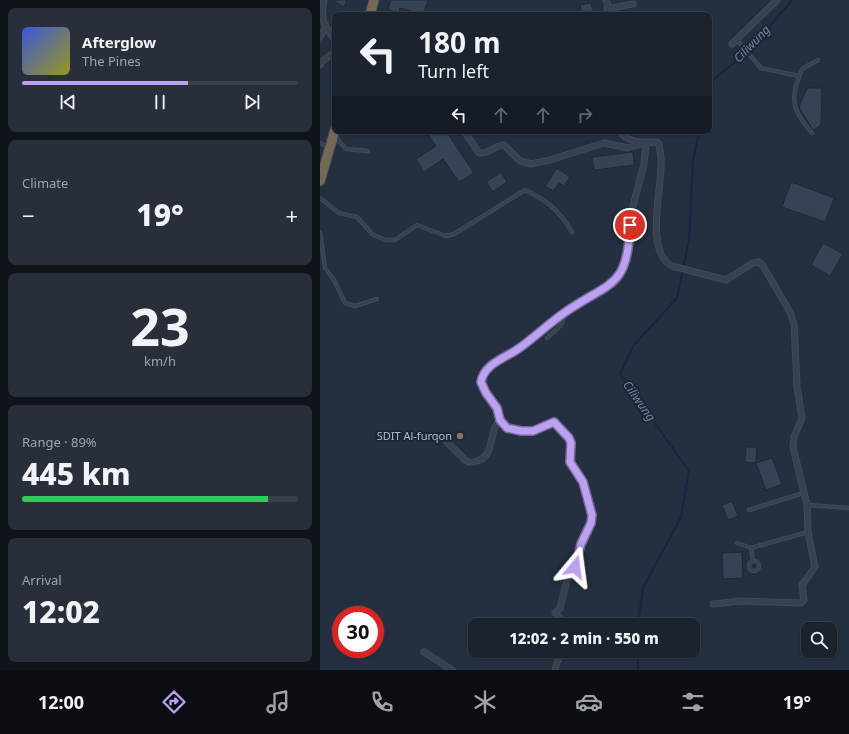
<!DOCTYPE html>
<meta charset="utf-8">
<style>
body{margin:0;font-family:"Noto Sans",sans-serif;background:#282f3b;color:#f1f3f6;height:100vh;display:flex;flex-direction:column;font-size:15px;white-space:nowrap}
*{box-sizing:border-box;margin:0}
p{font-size:13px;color:#a0a4aa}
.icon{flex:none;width:22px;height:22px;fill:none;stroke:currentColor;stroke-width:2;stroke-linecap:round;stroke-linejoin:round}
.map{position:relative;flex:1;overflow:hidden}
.side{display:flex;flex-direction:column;gap:8px;padding:8px;background:#0f131a;width:320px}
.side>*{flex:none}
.guide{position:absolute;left:12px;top:12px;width:380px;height:122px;border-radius:8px;box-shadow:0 1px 3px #0004,0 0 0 1px #39404b;background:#1b232f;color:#f1f3f6;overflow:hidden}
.controls{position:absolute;left:481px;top:622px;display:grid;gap:8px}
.controls a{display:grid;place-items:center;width:36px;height:36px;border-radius:8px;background:#1b232f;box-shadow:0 1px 3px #0004,0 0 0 1px #39404b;font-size:20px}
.speed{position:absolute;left:12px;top:606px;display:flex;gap:8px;font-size:20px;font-weight:700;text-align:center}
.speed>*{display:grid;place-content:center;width:52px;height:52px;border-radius:50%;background:#1b232f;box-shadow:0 1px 3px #0004,0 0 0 1px #39404b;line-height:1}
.speed .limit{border:6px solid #d22;background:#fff;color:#111}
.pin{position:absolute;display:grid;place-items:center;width:34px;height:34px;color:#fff;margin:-17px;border:2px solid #fff;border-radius:50%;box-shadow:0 1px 4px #0007}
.me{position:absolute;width:44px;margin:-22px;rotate:16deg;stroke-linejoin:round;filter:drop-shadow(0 0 3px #0008)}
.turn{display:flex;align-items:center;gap:14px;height:84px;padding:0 20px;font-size:18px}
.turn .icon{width:52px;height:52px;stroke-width:2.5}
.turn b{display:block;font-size:28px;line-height:34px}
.lanes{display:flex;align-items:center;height:38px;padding:0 20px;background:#0003;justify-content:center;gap:20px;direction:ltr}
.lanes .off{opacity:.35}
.big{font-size:30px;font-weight:800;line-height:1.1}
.side .card{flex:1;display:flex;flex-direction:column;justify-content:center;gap:6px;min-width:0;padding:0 14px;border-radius:8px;background:#282f3b}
.side .dial{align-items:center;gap:0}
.dial b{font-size:52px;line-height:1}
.song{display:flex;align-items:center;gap:12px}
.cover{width:48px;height:48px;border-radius:6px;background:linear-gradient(135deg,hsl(230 70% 55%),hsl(60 70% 35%))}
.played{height:4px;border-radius:2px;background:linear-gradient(90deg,#bca0f2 60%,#39404b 60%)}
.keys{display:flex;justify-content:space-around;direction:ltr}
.heat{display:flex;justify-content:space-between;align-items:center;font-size:22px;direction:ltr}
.charge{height:6px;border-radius:3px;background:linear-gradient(90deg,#34c759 89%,#39404b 0)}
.trip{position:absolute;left:148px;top:618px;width:232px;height:40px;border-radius:8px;background:#1b232f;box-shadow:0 1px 3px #0004,0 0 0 1px #39404b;font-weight:800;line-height:40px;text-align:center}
.menu{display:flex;height:64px;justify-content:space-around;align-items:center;background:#0b0e13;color:#a0a4aa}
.menu .icon{width:28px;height:28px}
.menu .active{color:#bca0f2}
.menu b{font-size:18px;color:#f1f3f6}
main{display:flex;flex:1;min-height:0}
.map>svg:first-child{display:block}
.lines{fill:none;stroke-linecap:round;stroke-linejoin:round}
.stream{stroke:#17263e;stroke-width:2}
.building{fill:#364355;stroke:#1f2836}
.lane-casing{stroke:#414a58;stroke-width:4.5}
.street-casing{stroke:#414a58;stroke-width:7}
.highway-casing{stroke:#434c5a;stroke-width:11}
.lane{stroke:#38414f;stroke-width:2.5}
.street{stroke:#38414f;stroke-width:5}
.highway{stroke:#756955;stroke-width:9}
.route-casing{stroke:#7a689d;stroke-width:10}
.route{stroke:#bca0f2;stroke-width:7}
.education-dot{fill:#8d6e63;stroke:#1d2634;stroke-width:1.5}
.labels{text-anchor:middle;stroke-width:4;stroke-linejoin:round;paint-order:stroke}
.poi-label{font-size:11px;fill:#b4bcca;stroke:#1d2634;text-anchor:end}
.water-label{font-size:12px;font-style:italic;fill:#6c86aa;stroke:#1d2634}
</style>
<main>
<section class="side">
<div class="card">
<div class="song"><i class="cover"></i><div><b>Afterglow</b><p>The Pines</p></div></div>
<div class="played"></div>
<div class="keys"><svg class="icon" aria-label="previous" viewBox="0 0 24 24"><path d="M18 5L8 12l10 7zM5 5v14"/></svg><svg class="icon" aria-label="pause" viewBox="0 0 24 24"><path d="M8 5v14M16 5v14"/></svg><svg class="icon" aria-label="next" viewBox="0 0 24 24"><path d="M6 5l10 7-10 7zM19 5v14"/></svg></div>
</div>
<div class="card"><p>Climate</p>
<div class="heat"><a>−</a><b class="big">19°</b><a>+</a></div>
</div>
<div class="card dial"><b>23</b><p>km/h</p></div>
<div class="card"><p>Range · 89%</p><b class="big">445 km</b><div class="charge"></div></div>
<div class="card"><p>Arrival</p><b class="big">12:02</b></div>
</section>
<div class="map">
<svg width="529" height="670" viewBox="0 0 529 670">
<rect width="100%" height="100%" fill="#242f3f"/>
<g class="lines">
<g class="stream">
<path d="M 389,84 L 433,46 L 472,0"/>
<path d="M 318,625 L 323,588 L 361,517 L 369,471 L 300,374 L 313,346 L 357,298 L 369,240 L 373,161 L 379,131"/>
<path d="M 318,651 L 318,670"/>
</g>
</g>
<g class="building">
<path d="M 12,0 L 27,0 L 24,7 Z"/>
<path d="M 71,0 L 108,0 L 103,15 L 80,8 L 79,13 L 68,10 Z"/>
<path d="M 271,3 L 274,15 L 262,15 L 260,5 Z"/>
<path d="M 487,88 L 502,88 L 501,125 L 493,130 L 479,107 Z"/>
<path d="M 106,131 L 126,131 L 154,173 L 139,182 L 123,159 L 104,172 L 96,159 L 116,146 Z"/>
<path d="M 313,152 L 314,165 L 274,170 L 272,157 Z"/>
<path d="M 237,168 L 250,177 L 244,186 L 239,183 L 233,191 L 225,186 Z"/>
<path d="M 181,172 L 187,182 L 173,192 L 166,182 Z"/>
<path d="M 471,182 L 514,198 L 505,222 L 462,207 Z"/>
<path d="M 503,243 L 523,254 L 510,276 L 491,265 Z"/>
<path d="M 426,447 L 437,447 L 436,463 L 425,462 Z"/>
<path d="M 452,458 L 462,484 L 446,490 L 436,463 Z"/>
<path d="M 412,501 L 418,516 L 408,520 L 402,505 Z"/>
<path d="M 422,552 L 423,578 L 403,579 L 402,553 Z"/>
</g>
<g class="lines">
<g class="lane-casing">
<g id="lane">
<path d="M 20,15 L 21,13"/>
<path d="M 417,40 L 441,68 L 479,76"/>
<path d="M 492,133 C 472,110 469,99 482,69 L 498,60"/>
<path d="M 16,138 L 26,149 L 48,151"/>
<path d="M 0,143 L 9,147"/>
<path d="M 0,198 L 19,213 L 37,217 L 52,234 L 65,240 L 75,240 L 97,225 L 126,236 L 134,234 L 205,190 C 228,201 239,210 252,232"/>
<path d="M 0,232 L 5,268 L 14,280 L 25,303 L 35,306 L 57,299"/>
<path d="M 227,338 L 241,325 L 246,312"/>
<path d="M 488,505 L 529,508"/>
<path d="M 429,510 L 483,493"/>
<path d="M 417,543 L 431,548 L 488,532"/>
<path d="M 431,548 L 433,561"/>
<circle cx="434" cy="566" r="5"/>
</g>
</g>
<g class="street-casing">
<g id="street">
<path d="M 4,0 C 0,20 4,24 15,41"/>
<path d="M 286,0 L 288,5 L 287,15"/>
<path d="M 287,9 L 313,4"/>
<path d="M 0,37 L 6,27"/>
<path d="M 412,44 L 457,0"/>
<path d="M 0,65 L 1,62 L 15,52"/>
<path d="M 144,131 L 159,153 C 169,154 175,145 184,145 L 200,161 L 211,164 L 230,160 L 284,143 L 308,148 L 324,143 L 326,144 L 324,164 L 311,214 L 309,252 L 305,264 L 297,278 L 283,291 L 246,311 L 198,349 L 175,363 L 166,371 L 161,382 L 162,387 L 177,408 L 180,420 L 187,427 L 209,431 L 234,422 L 249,439 L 250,462 L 263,482 L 272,519 L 258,553 L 254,569 L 247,580 L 240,608 L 235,613 L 248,625"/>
<path d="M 299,131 C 309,143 322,143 337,142 L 339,144 C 340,152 342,159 341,166 C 341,191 325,252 352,266 L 406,280 L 433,263 L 439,262 L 443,266 L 470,312 L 474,324 L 477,386 L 482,418 L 474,437 L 473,447 L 487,505 L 488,532 L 495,567 L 482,585 L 484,600 L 481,603 L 421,601 L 393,604"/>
<path d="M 121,436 L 145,460 C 149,463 152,463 157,461 C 172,457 170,440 175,427 C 176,425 179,422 180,420"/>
<path d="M 104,652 L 132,670"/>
<path d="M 235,670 L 237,662 L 243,651"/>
</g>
</g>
<g class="highway-casing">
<g id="highway">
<path d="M 50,15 L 54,0"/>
<path d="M 0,181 L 15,130"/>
</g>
</g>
<use href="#lane" class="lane"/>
<use href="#street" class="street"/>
<use href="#highway" class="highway"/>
</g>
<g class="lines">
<g class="route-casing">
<path id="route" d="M 255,567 L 261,544 L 271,523 L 272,515 L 263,482 L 250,462 L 251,443 L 249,438 L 234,422 L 213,431 L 201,431 L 187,428 L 180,420 L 177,408 L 166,393 L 161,382 C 164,364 185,358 198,349 C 214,338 228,324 244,313 C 289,281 308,290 310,225"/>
</g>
<use href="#route" class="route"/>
</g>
<circle class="education-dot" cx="140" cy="436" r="4"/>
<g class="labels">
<g class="poi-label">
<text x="132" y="440">SDIT Al-furqon</text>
</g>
<g class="water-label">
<text transform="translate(432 44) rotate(-46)" y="4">Ciliwung</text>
<text transform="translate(319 401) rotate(55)" y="4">Ciliwung</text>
</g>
</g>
</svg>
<div class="controls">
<a><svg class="icon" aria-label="search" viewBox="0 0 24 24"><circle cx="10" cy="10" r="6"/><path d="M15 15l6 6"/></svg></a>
</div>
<div class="speed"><div class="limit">30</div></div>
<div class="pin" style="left:310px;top:225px;background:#d93025"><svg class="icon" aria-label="arrive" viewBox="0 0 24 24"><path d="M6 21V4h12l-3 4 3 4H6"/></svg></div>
<svg class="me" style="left:255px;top:567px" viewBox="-20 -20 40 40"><path d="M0-17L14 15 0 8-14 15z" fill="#bca0f2" stroke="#fff" stroke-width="4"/></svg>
<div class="trip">12:02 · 2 min · 550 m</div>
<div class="guide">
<div class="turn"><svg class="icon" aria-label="left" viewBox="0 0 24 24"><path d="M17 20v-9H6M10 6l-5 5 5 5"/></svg><div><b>180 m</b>Turn left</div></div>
<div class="lanes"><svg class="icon" aria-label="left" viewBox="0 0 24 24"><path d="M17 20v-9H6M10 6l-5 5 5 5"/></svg><svg class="icon off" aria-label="ahead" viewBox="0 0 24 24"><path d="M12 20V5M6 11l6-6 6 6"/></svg><svg class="icon off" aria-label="ahead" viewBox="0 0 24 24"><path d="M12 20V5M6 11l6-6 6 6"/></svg><svg class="icon off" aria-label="right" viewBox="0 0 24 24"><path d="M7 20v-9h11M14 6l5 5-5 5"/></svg></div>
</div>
</div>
</main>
<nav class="menu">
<b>12:00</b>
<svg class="icon active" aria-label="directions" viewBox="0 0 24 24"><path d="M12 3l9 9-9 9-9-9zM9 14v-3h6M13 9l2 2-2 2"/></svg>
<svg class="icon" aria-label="music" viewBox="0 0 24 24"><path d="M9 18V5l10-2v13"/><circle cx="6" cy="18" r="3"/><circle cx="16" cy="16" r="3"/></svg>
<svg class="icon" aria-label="phone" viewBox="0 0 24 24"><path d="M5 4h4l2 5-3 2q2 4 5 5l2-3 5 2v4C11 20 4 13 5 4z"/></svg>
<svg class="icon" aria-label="climate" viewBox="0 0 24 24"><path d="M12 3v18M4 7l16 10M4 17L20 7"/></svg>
<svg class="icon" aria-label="car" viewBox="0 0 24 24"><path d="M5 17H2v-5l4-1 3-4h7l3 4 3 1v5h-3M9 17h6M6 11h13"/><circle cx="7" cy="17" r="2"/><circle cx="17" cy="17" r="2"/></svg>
<svg class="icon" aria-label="filters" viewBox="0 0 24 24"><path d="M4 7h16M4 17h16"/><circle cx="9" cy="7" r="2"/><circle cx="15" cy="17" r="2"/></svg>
<b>19°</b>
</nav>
